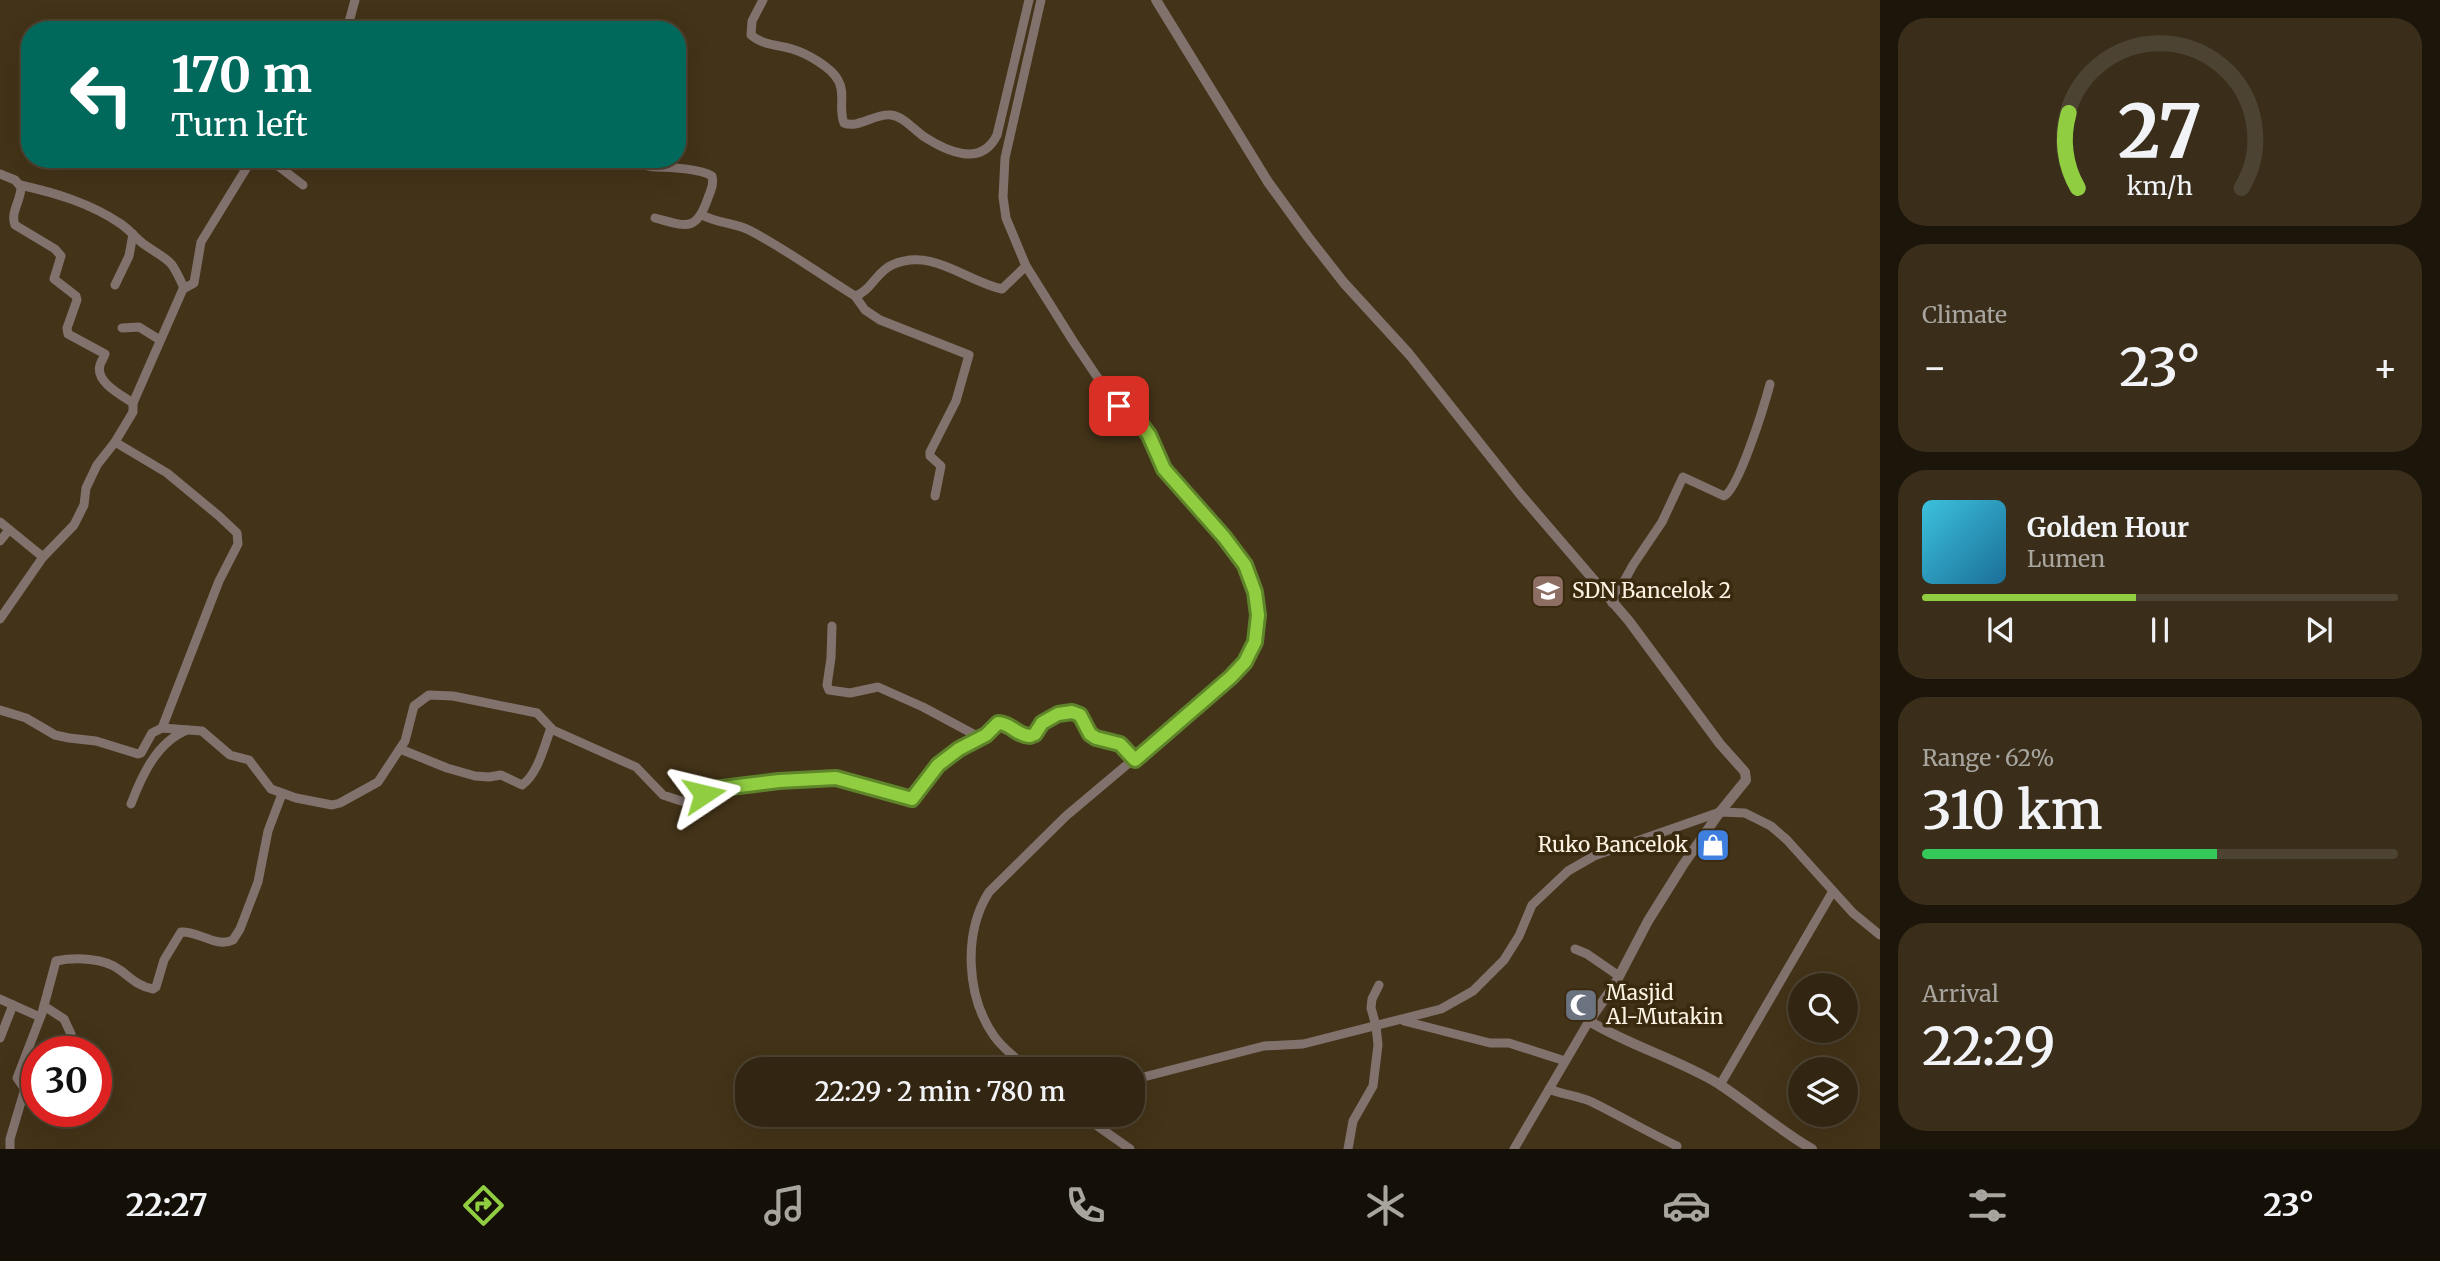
<!DOCTYPE html>
<meta charset="utf-8">
<style>
body{margin:0;font-family:Merriweather,serif;background:#3a2e1b;color:#f1f3f6;height:100vh;display:flex;flex-direction:column;font-size:26px;white-space:nowrap}
*{box-sizing:border-box;margin:0}
p{font-size:23px;color:#a8a59f}
.icon{flex:none;width:38px;height:38px;fill:none;stroke:currentColor;stroke-width:2;stroke-linecap:round;stroke-linejoin:round}
.map{position:relative;flex:1;overflow:hidden}
.drawer{display:flex;flex-direction:column;gap:18px;padding:18px;background:#1c150a;width:560px}
.drawer>*{flex:none}
.guide{position:absolute;left:21px;top:21px;width:665px;height:147px;border-radius:28px;box-shadow:0 7px 28px #0002,0 0 0 2px #4d4332;background:#00695c;color:#fff;overflow:hidden}
.tools{position:absolute;left:1788px;top:973px;display:grid;gap:14px}
.tools a{display:grid;place-items:center;width:70px;height:70px;border-radius:50%;background:#322612;box-shadow:0 7px 28px #0002,0 0 0 2px #4d4332;font-size:35px}
.speed{position:absolute;left:21px;top:1036px;display:flex;gap:14px;font-size:35px;font-weight:700;text-align:center}
.speed>*{display:grid;place-content:center;width:91px;height:91px;border-radius:50%;background:#322612;box-shadow:0 7px 28px #0002,0 0 0 2px #4d4332;line-height:1}
.speed .limit{border:10px solid #d22;background:#fff;color:#111}
.pin{position:absolute;display:grid;place-items:center;width:60px;height:60px;color:#fff;margin:-30px;border-radius:14px;box-shadow:0 4px 10px #0006}
.me{position:absolute;width:77px;margin:-38px;rotate:80deg;stroke-linejoin:round;filter:drop-shadow(0 0 5px #0008)}
.turn{display:flex;align-items:center;gap:24px;height:147px;padding:0 35px;font-size:32px}
.turn .icon{width:91px;height:91px;stroke-width:2.5}
.turn b{display:block;font-size:49px;line-height:60px}
.big{font-size:52px;font-weight:600;line-height:1.1}
.drawer .tile{flex:1;display:flex;flex-direction:column;justify-content:center;gap:10px;min-width:0;padding:0 24px;border-radius:28px;background:#3a2e1b}
.drawer .dial{align-items:center;gap:0}
.dial svg{height:182px;overflow:visible;fill:none;stroke:#4d4332;stroke-width:7;stroke-linecap:round;text-anchor:middle}
.dial text{fill:#f1f3f6;stroke:none}
.song{display:flex;align-items:center;gap:21px}
.cover{width:84px;height:84px;border-radius:10px;background:linear-gradient(135deg,hsl(190 70% 55%),hsl(200 70% 35%))}
.played{height:7px;border-radius:4px;background:linear-gradient(90deg,#90cd41 45%,#4d4332 45%)}
.keys{display:flex;justify-content:space-around;direction:ltr}
.heat{display:flex;justify-content:space-between;align-items:center;font-size:38px;direction:ltr}
.charge{height:10px;border-radius:5px;background:linear-gradient(90deg,#34c759 62%,#4d4332 0)}
.trip{position:absolute;left:735px;top:1057px;width:410px;height:70px;border-radius:28px;background:#322612;box-shadow:0 7px 28px #0002,0 0 0 2px #4d4332;font-weight:600;line-height:70px;text-align:center}
.menu{display:flex;height:112px;justify-content:space-around;align-items:center;background:#140f07;color:#a8a59f}
.menu .icon{width:49px;height:49px}
.menu .selected{color:#90cd41}
.menu b{font-size:32px;color:#f1f3f6}
main{display:flex;flex:1;min-height:0}
.map>svg:first-child{display:block}
.lines{fill:none;stroke-linecap:round;stroke-linejoin:round}
.minor{stroke:#82726e;stroke-width:9}
.tertiary{stroke:#82726e;stroke-width:10}
.route-casing{stroke:#5e852a;stroke-width:18}
.route{stroke:#90cd41;stroke-width:12}
.labels{text-anchor:middle;stroke-width:7;stroke-linejoin:round;paint-order:stroke}
.poi-label{font-size:21px;fill:#fdf3e3;stroke:#39290e;text-anchor:start}
</style>
<main>
<div class="map">
<svg width="1880" height="1149" viewBox="0 0 1880 1149">
<rect width="100%" height="100%" fill="#433318"/>
<g class="lines">
<g class="minor">
<path d="M 763,0 L 752,21 L 751,35 C 762,45 779,45 792,49 C 806,53 831,67 838,80 C 846,93 838,109 844,123 C 858,129 875,113 891,115 C 903,116 913,129 923,136 C 946,151 981,168 997,135 L 1029,0"/>
<path d="M 352,30 L 374,25 L 404,27"/>
<path d="M 353,30 L 349,22 L 355,0"/>
<path d="M 269,159 L 303,185"/>
<path d="M 624,159 C 634,161 646,167 657,167 C 670,167 701,169 712,176 C 714,184 711,190 708,198 C 696,233 686,226 655,218"/>
<path d="M 0,174 L 15,180 L 21,187 C 21,201 10,212 15,225 L 55,249 L 61,256 L 54,279 L 76,296 L 77,300 L 67,328 L 68,334 L 105,354 C 104,358 101,361 100,365 C 95,382 121,395 133,403 L 133,412 L 115,442 L 167,473 L 219,516 L 237,533 L 238,544 L 219,581 L 162,728"/>
<path d="M 20,185 C 56,193 90,203 121,224 C 130,230 136,239 145,245 C 171,263 170,257 184,288"/>
<path d="M 702,215 C 717,223 734,223 749,230 C 786,249 819,274 855,296 C 871,291 877,271 892,265 C 932,247 965,281 1002,289 L 1026,266"/>
<path d="M 115,285 L 129,256 L 133,234"/>
<path d="M 855,296 L 865,310 L 880,320 L 969,355 L 956,401 L 930,452 L 930,456 L 941,466 L 935,496"/>
<path d="M 122,328 L 139,327 L 160,340"/>
<path d="M 133,403 L 183,289 L 194,283 L 201,242 L 252,159"/>
<path d="M 0,522 L 43,557 L 74,525 L 84,505 L 86,488 L 97,465 L 115,442"/>
<path d="M 0,541 L 9,530"/>
<path d="M 1612,603 L 1633,565 L 1662,522 L 1683,477 L 1724,496 C 1739,489 1765,403 1770,384"/>
<path d="M 0,619 L 43,557"/>
<path d="M 832,626 L 831,658 L 827,685 L 829,690 L 850,693 L 878,687 L 923,707 L 979,737"/>
<path d="M 0,710 L 26,718 L 55,735 L 69,738 L 96,741 L 138,754 L 141,753 L 152,733 L 162,728 L 202,731 L 230,755 L 249,760 L 271,789 L 296,798 L 332,805 L 340,803 L 378,782 L 405,741 L 414,706 L 429,695 L 453,696 L 537,713 L 553,730 L 636,767 L 663,795 L 681,801 L 689,801 L 714,789 L 779,781 L 836,778 L 912,799 L 938,765 L 959,749 L 986,735 L 998,723 C 1011,723 1017,736 1030,735 L 1035,734 L 1042,723 L 1058,714 L 1072,712 L 1080,714 L 1090,734 L 1096,738 L 1120,744 L 1135,760"/>
<path d="M 400,749 L 447,768 L 475,776 L 489,777 L 501,775 L 522,785 C 538,774 544,746 551,728"/>
<path d="M 131,804 C 142,775 157,742 187,730"/>
<path d="M 1575,949 L 1587,954 L 1619,976"/>
<path d="M 0,999 L 40,1017"/>
<path d="M 44,1006 L 64,1019 L 71,1034"/>
<path d="M 1404,1021 L 1490,1043 L 1509,1043 L 1565,1061"/>
<path d="M 0,1038 L 13,1005"/>
<path d="M 1029,1069 C 1017,1059 1003,1049 994,1036 C 966,996 963,933 989,892 L 1066,816 L 1231,677 C 1302,599 1215,527 1164,469 L 1149,435 L 1140,423 L 1112,399 L 1073,341 L 1026,266 L 1006,218 L 1003,197 L 1005,158 L 1041,0"/>
<path d="M 1132,1080 L 1264,1046 L 1303,1044 L 1441,1009 L 1473,991 L 1504,960 L 1519,936 L 1532,905 L 1568,871 L 1594,856 L 1720,812 L 1745,813 L 1771,826 L 1787,840 L 1853,913 L 1880,935"/>
<path d="M 1720,1085 L 1833,891"/>
<path d="M 1549,1089 C 1563,1095 1577,1095 1592,1102 C 1620,1116 1648,1132 1677,1146"/>
<path d="M 1082,1115 L 1130,1149"/>
<path d="M 10,1149 L 10,1139 L 24,1092 L 24,1088 L 17,1078 L 42,1013 L 56,961 C 75,957 105,958 120,970 C 131,978 139,987 153,989 L 156,987 L 164,960 L 181,932 C 199,931 216,948 233,940 L 240,929 L 258,882 L 268,831 L 282,794"/>
<path d="M 1348,1149 L 1353,1121 L 1373,1086 L 1378,1045 L 1376,1026 L 1371,1008 L 1372,999 L 1379,985"/>
<path d="M 1514,1149 L 1589,1021"/>
</g>
<path class="tertiary" d="M 1156,0 L 1268,182 L 1308,237 L 1344,283 L 1409,354 L 1520,494 L 1629,621 L 1720,744 L 1745,772 L 1746,780 L 1720,812 L 1683,865 L 1648,921 L 1615,984 L 1589,1021 C 1630,1046 1678,1059 1719,1084 C 1751,1105 1779,1130 1812,1149"/>
</g>
<g class="lines">
<g class="route-casing">
<path id="route" d="M 704,794 L 714,789 L 779,781 L 836,778 L 912,799 L 938,765 L 959,749 L 986,735 L 998,723 C 1011,723 1017,736 1030,736 L 1035,734 L 1042,723 L 1058,714 L 1072,712 L 1080,715 L 1090,734 L 1096,738 L 1120,744 L 1135,760 L 1231,677 L 1245,662 L 1255,642 L 1258,615 L 1255,592 L 1245,565 L 1224,537 L 1164,469 L 1149,435 L 1140,423 L 1119,406"/>
</g>
<use href="#route" class="route"/>
</g>
<defs>
<g id="school-square" transform="scale(1.75)"><rect x="-9" y="-9" width="18" height="18" rx="4" fill="#8d6e63" stroke="#39290e"/><path d="M0-5L7-2L0 1L-7-2ZM-4 1L0 2.5L4 1V4Q0 6-4 4Z" fill="#fff"/></g>
<g id="shop-square" transform="scale(1.75)"><rect x="-9" y="-9" width="18" height="18" rx="4" fill="#3f7fe0" stroke="#39290e"/><path d="M-5-2.5h2.3a2.7 3.5 0 0 1 5.4 0H5L5.5 6h-11ZM-1.5-2.5h3a1.5 2.3 0 0 0-3 0Z" fill="#fff"/></g>
<g id="mosque-square" transform="scale(1.75)"><rect x="-9" y="-9" width="18" height="18" rx="4" fill="#6b7280" stroke="#39290e"/><path d="M3.5-4.9A6 6 0 1 0 3.5 4.9A5 5 0 1 1 3.5-4.9Z" fill="#fff"/></g>
</defs>
<g fill-rule="evenodd">
<use href="#school-square" x="1548" y="591"/>
<use href="#shop-square" x="1713" y="845"/>
<use href="#mosque-square" x="1581" y="1005"/>
</g>
<g class="labels">
<g class="poi-label">
<text x="1572" y="598">SDN Bancelok 2</text>
<text x="1688" y="852" text-anchor="end">Ruko Bancelok</text>
<text x="1606" y="1000">Masjid<tspan x="1606" dy="24">Al-Mutakin</tspan></text>
</g>
</g>
</svg>
<div class="tools">
<a><svg class="icon" aria-label="search" viewBox="0 0 24 24"><circle cx="10" cy="10" r="6"/><path d="M15 15l6 6"/></svg></a>
<a><svg class="icon" aria-label="layers" viewBox="0 0 24 24"><path d="M12 4l9 5-9 5-9-5zM3 14l9 5 9-5"/></svg></a>
</div>
<div class="speed"><div class="limit">30</div></div>
<div class="pin" style="left:1119px;top:406px;background:#d93025"><svg class="icon" aria-label="arrive" viewBox="0 0 24 24"><path d="M6 21V4h12l-3 4 3 4H6"/></svg></div>
<svg class="me" style="left:704px;top:794px" viewBox="-20 -20 40 40"><path d="M0-17L14 15 0 8-14 15z" fill="#90cd41" stroke="#fff" stroke-width="4"/></svg>
<div class="trip">22:29 · 2 min · 780 m</div>
<div class="guide">
<div class="turn"><svg class="icon" aria-label="left" viewBox="0 0 24 24"><path d="M17 20v-9H6M10 6l-5 5 5 5"/></svg><div><b>170 m</b>Turn left</div></div>
</div>
</div>
<section class="drawer">
<div class="tile dial"><svg viewBox="0 0 100 80">
<path d="M14 69A42 42 0 1 1 86 69"/>
<path d="M14 69A42 42 0 0 1 10 36" stroke="#90cd41"/>
<text x="50" y="56" font-size="32" font-weight="700">27</text>
<text x="50" y="72" font-size="11">km/h</text>
</svg></div>
<div class="tile"><p>Climate</p>
<div class="heat"><a>−</a><b class="big">23°</b><a>+</a></div>
</div>
<div class="tile">
<div class="song"><i class="cover"></i><div><b>Golden Hour</b><p>Lumen</p></div></div>
<div class="played"></div>
<div class="keys"><svg class="icon" aria-label="previous" viewBox="0 0 24 24"><path d="M18 5L8 12l10 7zM5 5v14"/></svg><svg class="icon" aria-label="pause" viewBox="0 0 24 24"><path d="M8 5v14M16 5v14"/></svg><svg class="icon" aria-label="next" viewBox="0 0 24 24"><path d="M6 5l10 7-10 7zM19 5v14"/></svg></div>
</div>
<div class="tile"><p>Range · 62%</p><b class="big">310 km</b><div class="charge"></div></div>
<div class="tile"><p>Arrival</p><b class="big">22:29</b></div>
</section>
</main>
<nav class="menu">
<b>22:27</b>
<svg class="icon selected" aria-label="directions" viewBox="0 0 24 24"><path d="M12 3l9 9-9 9-9-9zM9 14v-3h6M13 9l2 2-2 2"/></svg>
<svg class="icon" aria-label="music" viewBox="0 0 24 24"><path d="M9 18V5l10-2v13"/><circle cx="6" cy="18" r="3"/><circle cx="16" cy="16" r="3"/></svg>
<svg class="icon" aria-label="phone" viewBox="0 0 24 24"><path d="M5 4h4l2 5-3 2q2 4 5 5l2-3 5 2v4C11 20 4 13 5 4z"/></svg>
<svg class="icon" aria-label="climate" viewBox="0 0 24 24"><path d="M12 3v18M4 7l16 10M4 17L20 7"/></svg>
<svg class="icon" aria-label="car" viewBox="0 0 24 24"><path d="M5 17H2v-5l4-1 3-4h7l3 4 3 1v5h-3M9 17h6M6 11h13"/><circle cx="7" cy="17" r="2"/><circle cx="17" cy="17" r="2"/></svg>
<svg class="icon" aria-label="filters" viewBox="0 0 24 24"><path d="M4 7h16M4 17h16"/><circle cx="9" cy="7" r="2"/><circle cx="15" cy="17" r="2"/></svg>
<b>23°</b>
</nav>
